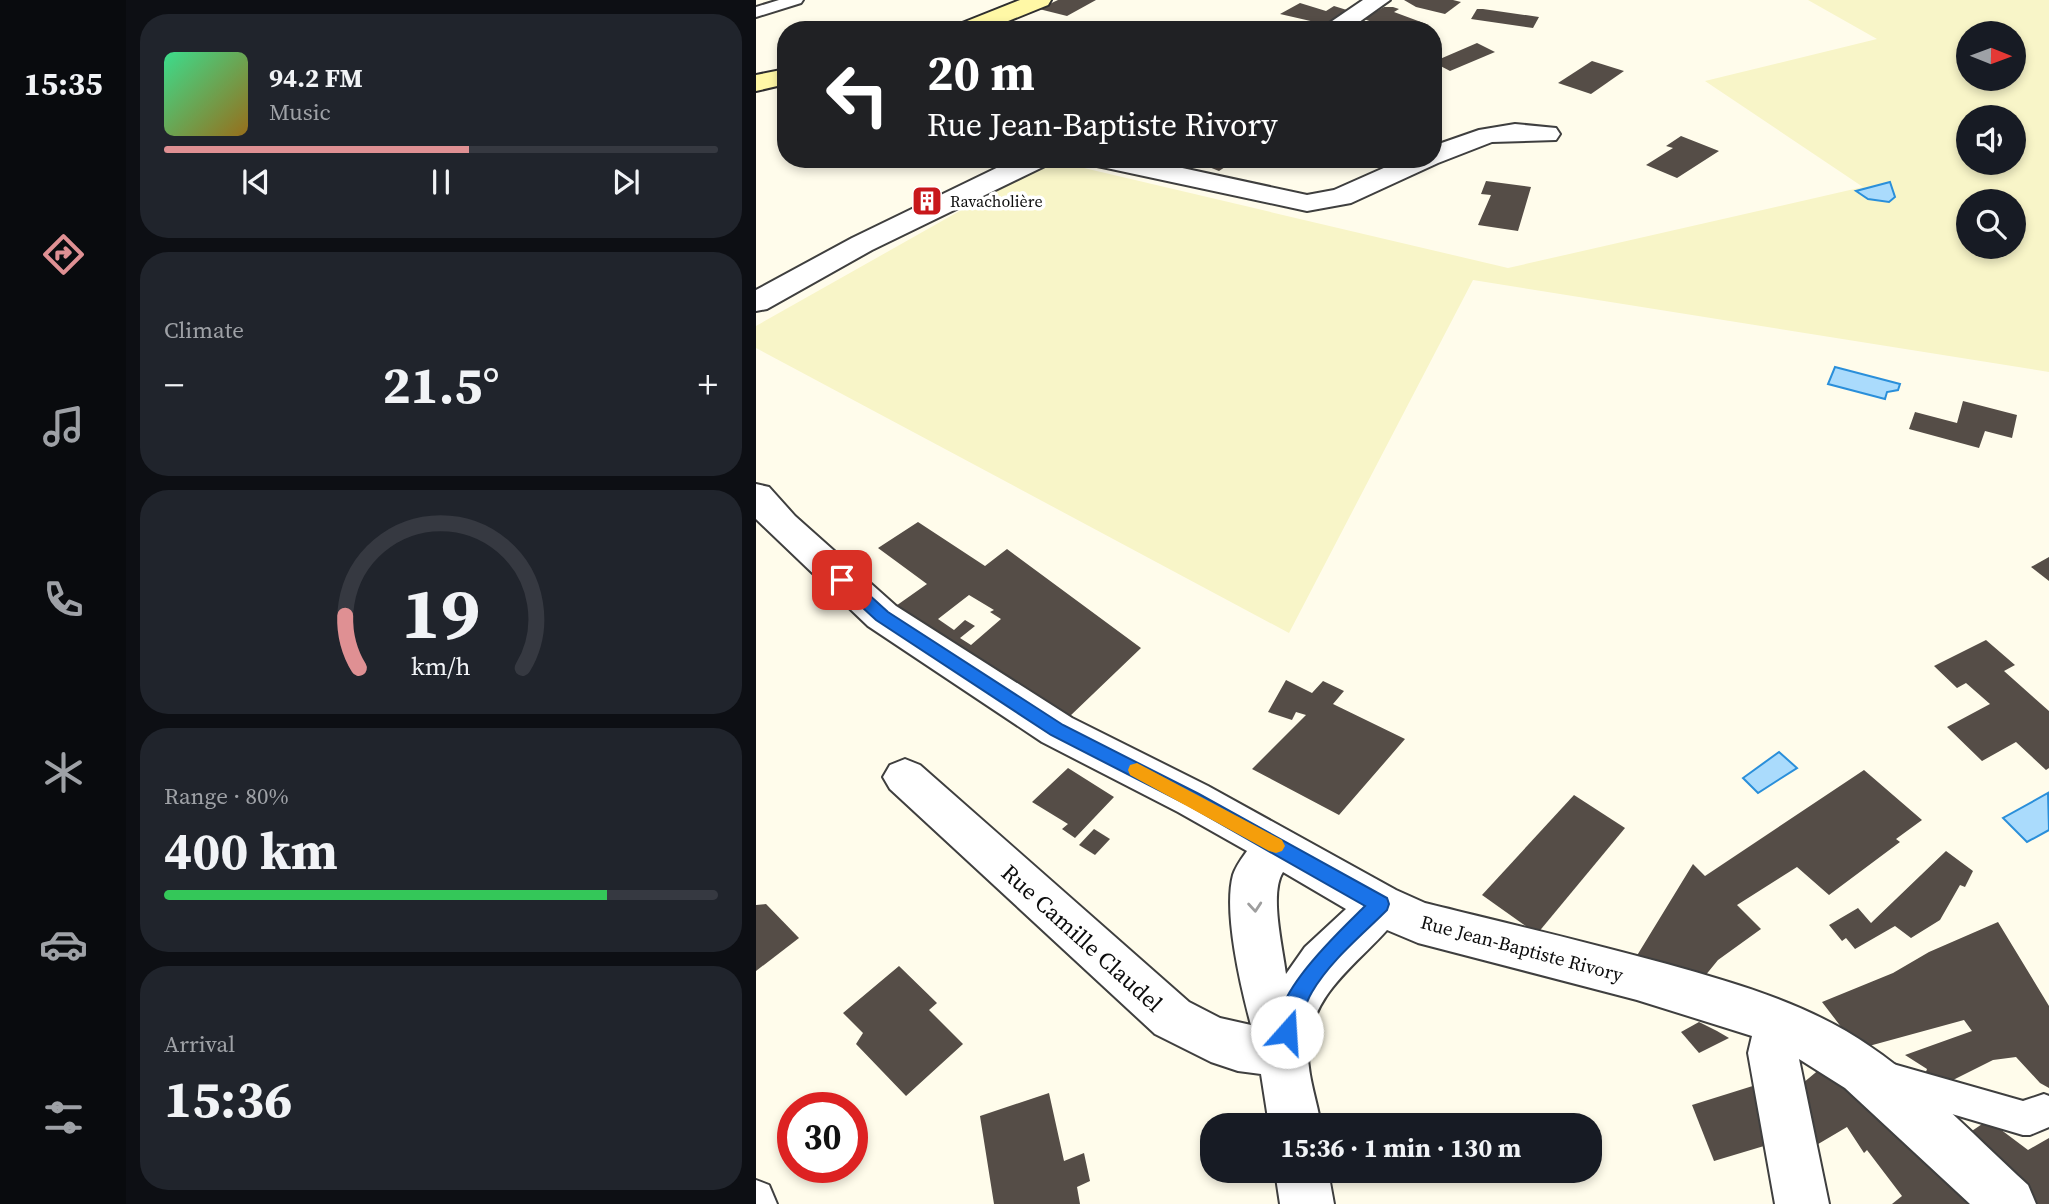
<!DOCTYPE html>
<meta charset="utf-8">
<style>
body{margin:0;font-family:"Source Serif 4",serif;background:#20242c;color:#f1f3f6;height:100vh;display:flex;flex-direction:column;font-size:26px;white-space:nowrap}
*{box-sizing:border-box;margin:0}
p{font-size:23px;color:#9ea1a6}
.icon{flex:none;width:38px;height:38px;fill:none;stroke:currentColor;stroke-width:2;stroke-linecap:round;stroke-linejoin:round}
.map{position:relative;flex:1;overflow:hidden}
.side{display:flex;flex-direction:column;gap:14px;padding:14px;background:#0d0f14;width:630px}
.side>*{flex:none}
.guide{position:absolute;left:21px;top:21px;width:665px;height:147px;border-radius:28px;box-shadow:0 4px 10px #0003;background:#202124;color:#fff;overflow:hidden}
.needle{width:46px;rotate:91deg}
.controls{position:absolute;left:1200px;top:21px;display:grid;gap:14px}
.controls a{display:grid;place-items:center;width:70px;height:70px;border-radius:50%;background:#171b24;box-shadow:0 4px 10px #0003;font-size:35px}
.speed{position:absolute;left:21px;top:1092px;display:flex;gap:14px;font-size:35px;font-weight:700;text-align:center}
.speed>*{display:grid;place-content:center;width:91px;height:91px;border-radius:50%;background:#171b24;box-shadow:0 4px 10px #0003;line-height:1}
.speed .limit{border:10px solid #d22;background:#fff;color:#111}
.pin{position:absolute;display:grid;place-items:center;width:60px;height:60px;color:#fff;margin:-30px;border-radius:14px;box-shadow:0 4px 10px #0006}
.me{position:absolute;width:77px;margin:-38px;rotate:19deg;stroke-linejoin:round;filter:drop-shadow(0 0 5px #0008)}
.turn{display:flex;align-items:center;gap:24px;height:147px;padding:0 35px;font-size:32px}
.turn .icon{width:91px;height:91px;stroke-width:2.5}
.turn b{display:block;font-size:49px;line-height:60px}
.big{font-size:52px;font-weight:700;line-height:1.1}
.side .card{flex:1;display:flex;flex-direction:column;justify-content:center;gap:10px;min-width:0;padding:0 24px;border-radius:28px;background:#20242c}
.side .dial{align-items:center;gap:0}
.dial svg{height:182px;overflow:visible;fill:none;stroke:#363941;stroke-width:7;stroke-linecap:round;text-anchor:middle}
.dial text{fill:#f1f3f6;stroke:none}
.song{display:flex;align-items:center;gap:21px}
.cover{width:84px;height:84px;border-radius:10px;background:linear-gradient(135deg,hsl(150 70% 55%),hsl(40 70% 35%))}
.played{height:7px;border-radius:4px;background:linear-gradient(90deg,#df9093 55%,#363941 55%)}
.keys{display:flex;justify-content:space-around;direction:ltr}
.heat{display:flex;justify-content:space-between;align-items:center;font-size:38px;direction:ltr}
.charge{height:10px;border-radius:5px;background:linear-gradient(90deg,#34c759 80%,#363941 0)}
.trip{position:absolute;left:444px;top:1113px;width:402px;height:70px;border-radius:28px;background:#171b24;box-shadow:0 4px 10px #0003;font-weight:700;line-height:70px;text-align:center}
main{display:flex;flex:1;min-height:0}
.menu{display:flex;flex-direction:column;width:126px;justify-content:space-around;align-items:center;background:#090b0e;color:#9ea1a6}
.menu .icon{width:49px;height:49px}
.menu .selected{color:#df9093}
.menu b{font-size:32px;color:#f1f3f6}
.map>svg:first-child{display:block}
.farmland{fill:#f8f5c8;fill-rule:evenodd}
.water{fill:#aadbfc;stroke:#2a8fda;stroke-width:2}
.building{fill:#554d47;fill-rule:evenodd}
.lines{fill:none;stroke-linecap:round;stroke-linejoin:round}
.lane-casing{stroke:#3f3f3f;stroke-width:4}
.street-casing{stroke:#3f3f3f;stroke-width:4}
.secondary-casing{stroke:#2e2e2e;stroke-width:4}
.lane{fill:#fff;fill-rule:evenodd}
.street{fill:#fff;fill-rule:evenodd}
.secondary{fill:#fff8a6;fill-rule:evenodd}
.oneway{stroke:#9e9e9e}
.route{fill:#1a73e8;stroke:#114b97;stroke-width:2}
.slow{fill:#f59e0b}
.labels{text-anchor:middle;stroke-width:7;stroke-linejoin:round;paint-order:stroke}
.far-poi-label{font-size:16px;fill:#0c0c0c;stroke:#fff;text-anchor:start}
.street-label{font-size:19px;fill:#0c0c0c;stroke:#fff}
.near-street-label{font-size:23px;fill:#0c0c0c;stroke:#fff}
</style>
<main>
<nav class="menu">
<b>15:35</b>
<svg class="icon selected" aria-label="directions" viewBox="0 0 24 24"><path d="M12 3l9 9-9 9-9-9zM9 14v-3h6M13 9l2 2-2 2"/></svg>
<svg class="icon" aria-label="music" viewBox="0 0 24 24"><path d="M9 18V5l10-2v13"/><circle cx="6" cy="18" r="3"/><circle cx="16" cy="16" r="3"/></svg>
<svg class="icon" aria-label="phone" viewBox="0 0 24 24"><path d="M5 4h4l2 5-3 2q2 4 5 5l2-3 5 2v4C11 20 4 13 5 4z"/></svg>
<svg class="icon" aria-label="climate" viewBox="0 0 24 24"><path d="M12 3v18M4 7l16 10M4 17L20 7"/></svg>
<svg class="icon" aria-label="car" viewBox="0 0 24 24"><path d="M5 17H2v-5l4-1 3-4h7l3 4 3 1v5h-3M9 17h6M6 11h13"/><circle cx="7" cy="17" r="2"/><circle cx="17" cy="17" r="2"/></svg>
<svg class="icon" aria-label="filters" viewBox="0 0 24 24"><path d="M4 7h16M4 17h16"/><circle cx="9" cy="7" r="2"/><circle cx="15" cy="17" r="2"/></svg>
</nav>
<section class="side">
<div class="card">
<div class="song"><i class="cover"></i><div><b>94.2 FM</b><p>Music</p></div></div>
<div class="played"></div>
<div class="keys"><svg class="icon" aria-label="previous" viewBox="0 0 24 24"><path d="M18 5L8 12l10 7zM5 5v14"/></svg><svg class="icon" aria-label="pause" viewBox="0 0 24 24"><path d="M8 5v14M16 5v14"/></svg><svg class="icon" aria-label="next" viewBox="0 0 24 24"><path d="M6 5l10 7-10 7zM19 5v14"/></svg></div>
</div>
<div class="card"><p>Climate</p>
<div class="heat"><a>−</a><b class="big">21.5°</b><a>+</a></div>
</div>
<div class="card dial"><svg viewBox="0 0 100 80">
<path d="M14 69A42 42 0 1 1 86 69"/>
<path d="M14 69A42 42 0 0 1 8 46" stroke="#df9093"/>
<text x="50" y="56" font-size="32" font-weight="700">19</text>
<text x="50" y="72" font-size="11">km/h</text>
</svg></div>
<div class="card"><p>Range · 80%</p><b class="big">400 km</b><div class="charge"></div></div>
<div class="card"><p>Arrival</p><b class="big">15:36</b></div>
</section>
<div class="map">
<svg width="1293" height="1204" viewBox="0 0 1293 1204">
<rect width="100%" height="100%" fill="#fffceb"/>
<path class="farmland" d="M 1052,0 L 1293,0 L 1293,372 L 717,280 L 533,633 L 0,348 L 0,326 L 294,160 L 752,268 L 1107,187 L 949,81 L 1121,39 ZM 1213,33 L 1258,33 L 1258,79 L 1213,79 ZM 1213,117 L 1258,117 L 1258,163 L 1213,163 ZM 1213,201 L 1258,201 L 1258,247 L 1213,247 Z"/>
<g class="water">
<path d="M 1134,182 L 1139,197 L 1133,202 L 1112,199 L 1100,191 Z"/>
<path d="M 1079,367 L 1144,384 L 1142,390 L 1131,392 L 1129,399 L 1072,384 Z"/>
<path d="M 1023,752 L 1041,768 L 1002,793 L 987,778 Z"/>
<path d="M 1292,793 L 1293,830 L 1271,842 L 1247,818 Z"/>
</g>
<g class="building">
<path d="M 302,0 L 340,0 L 311,16 L 283,9 Z"/>
<path d="M 648,0 L 697,0 L 705,2 L 689,14 L 660,7 Z"/>
<path d="M 544,3 L 570,11 L 578,6 L 594,11 L 572,25 L 524,14 Z"/>
<path d="M 628,7 L 637,7 L 643,9 L 638,12 L 673,25 L 665,30 L 623,30 L 629,27 L 608,19 Z"/>
<path d="M 721,9 L 727,9 L 783,17 L 777,28 L 715,19 Z"/>
<path d="M 292,21 L 306,30 L 268,30 L 268,29 Z"/>
<path d="M 721,43 L 739,52 L 694,71 L 677,62 Z"/>
<path d="M 836,61 L 868,71 L 835,94 L 802,83 Z"/>
<path d="M 925,136 L 963,151 L 921,178 L 890,165 L 917,148 L 910,146 Z"/>
<path d="M 433,159 L 481,159 L 463,171 Z"/>
<path d="M 730,181 L 775,187 L 762,231 L 722,225 L 735,195 L 725,194 Z"/>
<path d="M 1207,401 L 1261,415 L 1256,438 L 1229,431 L 1223,448 L 1153,429 L 1159,412 L 1201,423 Z"/>
<path d="M 162,522 L 229,566 L 251,549 L 385,648 L 313,717 L 137,608 L 171,584 L 122,548 ZM 213,595 L 238,610 L 234,612 L 245,619 L 215,645 L 204,638 L 219,626 L 209,620 L 198,630 L 182,619 Z"/>
<path d="M 1293,557 L 1293,581 L 1275,567 Z"/>
<path d="M 1230,640 L 1259,665 L 1248,671 L 1293,711 L 1293,768 L 1290,770 L 1260,742 L 1226,761 L 1191,727 L 1234,704 L 1210,683 L 1201,688 L 1178,666 Z"/>
<path d="M 530,680 L 556,693 L 567,681 L 588,691 L 577,704 L 649,739 L 583,815 L 496,769 L 550,715 L 540,712 L 536,720 L 512,712 Z"/>
<path d="M 312,768 L 358,797 L 319,838 L 306,829 L 312,824 L 276,802 Z"/>
<path d="M 1108,770 L 1166,820 L 1140,839 L 1144,842 L 1073,895 L 1041,867 L 981,905 L 1005,929 L 962,960 L 944,982 L 877,962 L 937,864 L 949,876 Z"/>
<path d="M 818,795 L 869,828 L 781,934 L 726,895 Z"/>
<path d="M 338,829 L 354,839 L 339,855 L 323,845 Z"/>
<path d="M 1190,851 L 1217,871 L 1209,887 L 1204,885 L 1184,920 L 1155,938 L 1139,926 L 1099,949 L 1090,938 L 1086,941 L 1073,925 L 1102,908 L 1115,923 Z"/>
<path d="M 10,904 L 43,938 L 0,971 L 0,905 Z"/>
<path d="M 1242,922 L 1293,1006 L 1293,1088 L 1284,1083 L 1260,1057 L 1237,1060 L 1193,1082 L 1167,1080 L 1171,1069 L 1149,1055 L 1216,1031 L 1208,1020 L 1102,1049 L 1066,1002 L 1137,973 L 1173,952 Z"/>
<path d="M 143,966 L 181,1003 L 173,1010 L 207,1044 L 150,1096 L 100,1044 L 107,1033 L 87,1013 Z"/>
<path d="M 943,1022 L 961,1031 L 973,1038 L 943,1053 L 925,1032 Z"/>
<path d="M 1065,1068 L 1205,1182 L 1214,1204 L 1136,1204 L 1146,1196 L 1111,1150 L 1108,1153 L 1091,1127 L 1052,1150 L 1041,1088 Z"/>
<path d="M 1003,1084 L 1018,1143 L 958,1161 L 936,1105 Z"/>
<path d="M 293,1093 L 308,1161 L 328,1153 L 334,1181 L 321,1187 L 324,1204 L 238,1204 L 224,1116 Z"/>
<path d="M 1232,1120 L 1272,1150 L 1293,1138 L 1293,1204 L 1281,1204 L 1210,1135 Z"/>
</g>
<g class="lines">
<g class="lane-casing">
<g id="lane">
<path d="M 23,0 L 47,0 L 45,3 L 0,17 L 0,7 Z"/>
<path d="M 1137,1064 L 1267,1101 L 1288,1094 L 1293,1096 L 1293,1127 L 1274,1135 L 1267,1135 L 1125,1093 L 1120,1081 L 1125,1069 Z"/>
<path d="M 0,1180 L 13,1185 L 21,1204 L 0,1204 Z"/>
</g>
</g>
<g class="street-casing">
<g id="street">
<path d="M 607,0 L 634,0 L 592,30 L 563,30 Z"/>
<path d="M 759,124 L 800,128 L 804,134 L 800,140 L 736,142 L 682,163 L 595,203 L 551,211 L 346,167 L 336,165 L 333,159 L 385,159 L 551,195 L 578,190 L 648,159 L 677,159 L 677,146 L 723,130 Z"/>
<path d="M 259,159 L 294,159 L 291,165 L 116,250 L 11,309 L 0,311 L 0,290 L 96,238 Z"/>
<path d="M 0,484 L 13,487 L 39,516 L 140,606 L 316,718 L 452,786 L 640,890 L 669,903 C 750,923 831,942 911,964 C 972,981 1035,999 1090,1031 C 1158,1071 1214,1132 1272,1185 L 1280,1204 L 1214,1204 L 1089,1088 L 1043,1059 L 1073,1204 L 1019,1204 L 992,1053 L 996,1036 L 881,1000 L 662,943 L 631,930 C 599,966 554,995 552,1050 C 551,1074 561,1101 565,1125 L 513,1125 L 505,1074 L 482,1071 L 455,1062 L 399,1034 L 134,789 L 127,777 L 134,765 L 149,759 L 164,765 L 433,1002 L 464,1018 L 495,1025 C 485,988 467,912 477,875 C 480,866 486,858 491,851 L 422,812 L 286,742 L 112,626 L 0,519 ZM 527,872 L 590,909 L 549,947 L 530,974 C 527,949 513,893 527,872 Z"/>
<path d="M 519,1171 L 572,1171 L 578,1204 L 524,1204 Z"/>
</g>
</g>
<g class="secondary-casing">
<g id="secondary">
<path d="M 264,0 L 295,0 L 292,5 L 230,30 L 197,30 L 201,25 Z"/>
<path d="M 30,69 L 30,84 L 0,91 L 0,75 Z"/>
</g>
</g>
<use href="#lane" class="lane"/>
<use href="#street" class="street"/>
<use href="#secondary" class="secondary"/>
</g>
<defs><path id="oneway-chevron" d="M-2-3.5L2.5 0L-2 3.5" fill="none" stroke-width="1.6" stroke-linecap="round" stroke-linejoin="round" transform="scale(1.75)"/></defs>
<use class="oneway" href="#oneway-chevron" transform="translate(499 907) rotate(85)"/>
<path class="route" d="M 86,574 L 92,576 L 132,612 L 307,725 L 443,794 L 631,898 L 633,904 L 631,910 C 605,936 574,961 556,992 C 547,1007 545,1023 538,1039 L 531,1041 L 524,1039 C 507,1001 585,930 609,906 L 430,804 L 295,735 L 120,620 L 81,584 L 78,580 Z"/>
<path class="slow" d="M 381,763 L 526,840 L 529,846 L 526,851 L 520,853 L 513,851 L 374,775 L 372,770 L 374,765 Z"/>
<defs>
<g id="building-square" transform="scale(1.575)"><rect x="-9" y="-9" width="18" height="18" rx="4" fill="#c8181b" stroke="#fff"/><path d="M-4-6H4V6H1V3H-1V6H-4ZM-2.5-4.3h1.7v1.8h-1.7ZM.8-4.3h1.7v1.8H.8ZM-2.5-1h1.7V.8h-1.7ZM.8-1h1.7V.8H.8Z" fill="#fff"/></g>
</defs>
<g fill-rule="evenodd">
<use href="#building-square" x="171" y="201"/>
</g>
<g class="labels">
<g class="far-poi-label">
<text x="194" y="207">Ravacholière</text>
</g>
<g class="street-label">
<text transform="translate(766 948) rotate(15)" y="7">Rue Jean-Baptiste Rivory</text>
</g>
<g class="near-street-label">
<text transform="translate(326 938) rotate(42)" y="8">Rue Camille Claudel</text>
</g>
</g>
</svg>
<div class="controls">
<a><svg class="needle" viewBox="-14 -14 28 28"><path d="M0-13l5 13h-10z" fill="#e53935"/><path d="M0 13l5-13h-10z" fill="#9ea1a6"/></svg></a>
<a><svg class="icon" aria-label="sound" viewBox="0 0 24 24"><path d="M4 9h4l5-4v14l-5-4H4zM17 9q2 3 0 6"/></svg></a>
<a><svg class="icon" aria-label="search" viewBox="0 0 24 24"><circle cx="10" cy="10" r="6"/><path d="M15 15l6 6"/></svg></a>
</div>
<div class="speed"><div class="limit">30</div></div>
<div class="pin" style="left:86px;top:580px;background:#d93025"><svg class="icon" aria-label="arrive" viewBox="0 0 24 24"><path d="M6 21V4h12l-3 4 3 4H6"/></svg></div>
<svg class="me" style="left:531px;top:1032px" viewBox="-20 -20 40 40"><circle r="19" fill="#fff"/><path d="M0-13L10 11 0 6-10 11z" fill="#1a73e8"/></svg>
<div class="trip">15:36 · 1 min · 130 m</div>
<div class="guide">
<div class="turn"><svg class="icon" aria-label="left" viewBox="0 0 24 24"><path d="M17 20v-9H6M10 6l-5 5 5 5"/></svg><div><b>20 m</b>Rue Jean-Baptiste Rivory</div></div>
</div>
</div>
</main>
